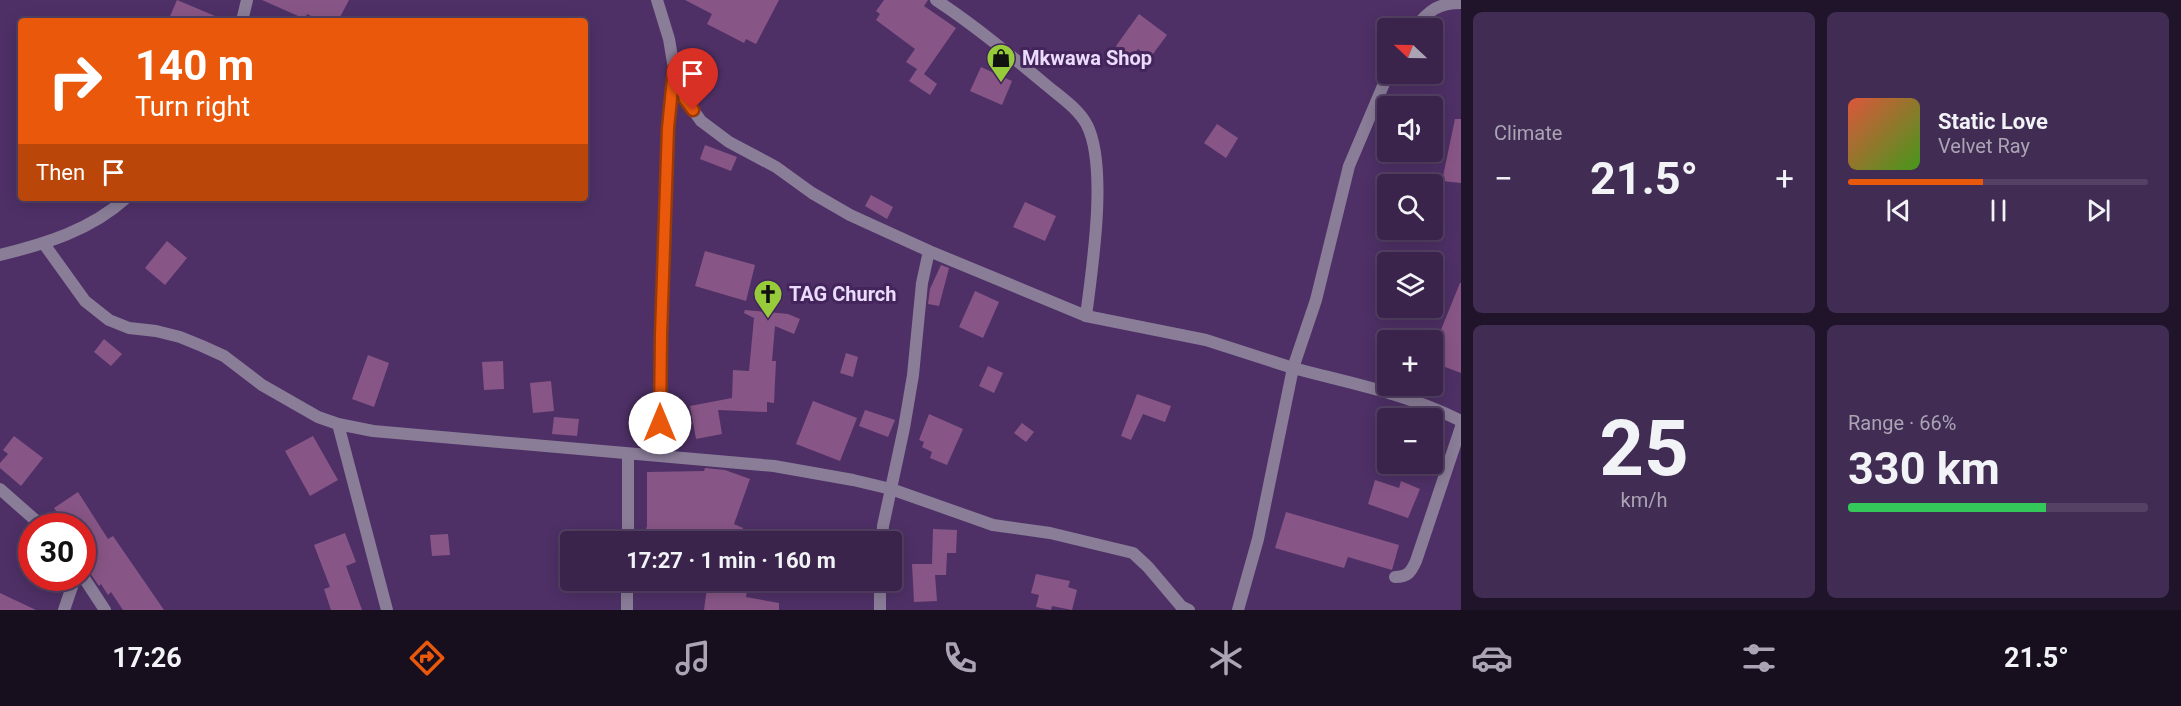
<!DOCTYPE html>
<meta charset="utf-8">
<style>
body{margin:0;font-family:Roboto,sans-serif;background:#412c53;color:#f1f3f6;height:100vh;display:flex;flex-direction:column;font-size:22px;white-space:nowrap}
*{box-sizing:border-box;margin:0}
p{font-size:20px;color:#aba4b5}
.icon{flex:none;width:33px;height:33px;fill:none;stroke:currentColor;stroke-width:2;stroke-linecap:round;stroke-linejoin:round}
.map{position:relative;flex:1;overflow:hidden}
.panel{display:flex;flex-direction:column;gap:12px;padding:12px;background:#20142a;width:720px}
.panel>*{flex:none}
.hud{position:absolute;left:18px;top:18px;width:570px;height:183px;border-radius:6px;box-shadow:0 3px 15px #0003,0 0 0 2px #544164;background:#ea580c;color:#fff;overflow:hidden}
.needle{width:39px;rotate:292deg}
.tools{position:absolute;left:1377px;top:18px;display:grid;gap:12px}
.tools a{display:grid;place-items:center;width:66px;height:66px;border-radius:6px;background:#3a244c;box-shadow:0 3px 15px #0003,0 0 0 2px #544164;font-size:30px}
.speed{position:absolute;left:18px;top:513px;display:flex;gap:12px;font-size:30px;font-weight:700;text-align:center}
.speed>*{display:grid;place-content:center;width:78px;height:78px;border-radius:50%;background:#3a244c;box-shadow:0 3px 15px #0003,0 0 0 2px #544164;line-height:1}
.speed .limit{border:9px solid #d22;background:#fff;color:#111}
.pin{position:absolute;display:grid;place-items:center;width:51px;height:51px;color:#fff;margin:-62px -26px;border-radius:50% 50% 50% 0;rotate:-45deg;box-shadow:0 0 6px #0007}
.pin .icon{rotate:45deg}
.me{position:absolute;width:66px;margin:-33px;rotate:0deg;stroke-linejoin:round;filter:drop-shadow(0 0 4px #0008)}
.turn{display:flex;align-items:center;gap:21px;height:126px;padding:0 18px;font-size:27px}
.turn .icon{width:78px;height:78px;stroke-width:2.5}
.turn b{display:block;font-size:42px;line-height:51px}
.then{display:flex;align-items:center;height:57px;padding:0 18px;background:#0003;gap:12px;font-size:22px}
.big{font-size:45px;font-weight:700;line-height:1.1}
.panel .widget{flex:1;display:flex;flex-direction:column;justify-content:center;gap:9px;min-width:0;padding:0 21px;border-radius:9px;background:#412c53}
.panel .dial{align-items:center;gap:0}
.dial b{font-size:78px;line-height:1}
.song{display:flex;align-items:center;gap:18px}
.cover{width:72px;height:72px;border-radius:9px;background:linear-gradient(135deg,hsl(10 70% 55%),hsl(100 70% 35%))}
.played{height:6px;border-radius:3px;background:linear-gradient(90deg,#ea580c 45%,#544164 45%)}
.keys{display:flex;justify-content:space-around;direction:ltr}
.heat{display:flex;justify-content:space-between;align-items:center;font-size:33px;direction:ltr}
.charge{height:9px;border-radius:4px;background:linear-gradient(90deg,#34c759 66%,#544164 0)}
.panel .tiles{flex:1;display:grid;gap:12px;grid-template-columns:repeat(2,1fr)}
.trip{position:absolute;left:560px;top:531px;width:342px;height:60px;border-radius:6px;background:#3a244c;box-shadow:0 3px 15px #0003,0 0 0 2px #544164;font-weight:700;line-height:60px;text-align:center}
.tabs{display:flex;height:96px;justify-content:space-around;align-items:center;background:#170e1e;color:#aba4b5}
.tabs .icon{width:42px;height:42px}
.tabs .current{color:#ea580c}
.tabs b{font-size:27px;color:#f1f3f6}
main{display:flex;flex:1;min-height:0}
.map>svg:first-child{display:block}
.building{fill:#885686}
.lines{fill:none;stroke-linecap:round;stroke-linejoin:round}
.minor{stroke:#8a7d98;stroke-width:12}
.tertiary{stroke:#8a7d98;stroke-width:12}
.route-casing{stroke:#983908;stroke-width:15}
.route{stroke:#ea580c;stroke-width:10}
.labels{text-anchor:middle;stroke-width:6;stroke-linejoin:round;paint-order:stroke}
.poi-label{font-size:20px;font-weight:bold;fill:#ebdbfc;stroke:#43255b;text-anchor:start}
</style>
<main>
<div class="map">
<svg width="1461" height="610" viewBox="0 0 1461 610">
<rect width="100%" height="100%" fill="#4e3066"/>
<g class="building">
<path d="M 177,0 L 227,21 L 168,21 Z"/>
<path d="M 262,0 L 349,0 L 338,21 L 321,21 L 307,14 L 305,19 Z"/>
<path d="M 685,0 L 779,0 L 756,44 L 746,39 L 744,43 L 707,24 L 712,14 Z"/>
<path d="M 884,0 L 928,0 L 924,6 L 956,28 L 924,74 L 937,84 L 930,95 L 909,81 L 917,69 L 906,62 L 915,49 L 876,20 L 880,14 L 876,11 Z"/>
<path d="M 1139,14 L 1167,35 L 1150,58 L 1138,49 L 1131,57 L 1116,46 Z"/>
<path d="M 981,67 L 1012,81 L 1002,105 L 970,91 Z"/>
<path d="M 1455,119 L 1461,119 L 1461,183 L 1442,181 Z"/>
<path d="M 1217,124 L 1238,138 L 1226,158 L 1204,143 Z"/>
<path d="M 705,145 L 737,157 L 731,171 L 700,159 Z"/>
<path d="M 871,195 L 893,207 L 887,219 L 865,206 Z"/>
<path d="M 1025,202 L 1056,216 L 1045,241 L 1013,227 Z"/>
<path d="M 167,241 L 187,258 L 165,285 L 145,268 Z"/>
<path d="M 705,251 L 755,265 L 746,301 L 695,286 Z"/>
<path d="M 941,265 L 949,268 L 939,306 L 928,304 L 930,289 Z"/>
<path d="M 1460,283 L 1461,283 L 1461,373 L 1432,362 L 1432,341 L 1436,342 Z"/>
<path d="M 975,291 L 999,302 L 983,338 L 959,327 Z"/>
<path d="M 745,310 L 788,314 L 800,319 L 794,334 L 775,326 L 772,361 L 776,361 L 774,403 L 767,402 L 767,412 L 718,410 L 722,434 L 696,439 L 690,406 L 732,398 L 733,370 L 749,371 L 754,318 L 744,313 Z"/>
<path d="M 104,339 L 122,354 L 111,366 L 94,352 Z"/>
<path d="M 846,353 L 858,357 L 853,377 L 840,373 Z"/>
<path d="M 368,355 L 389,363 L 374,407 L 352,399 Z"/>
<path d="M 503,361 L 504,389 L 484,390 L 482,362 Z"/>
<path d="M 988,366 L 1003,373 L 994,393 L 979,386 Z"/>
<path d="M 551,381 L 554,411 L 533,413 L 530,383 Z"/>
<path d="M 1137,394 L 1171,406 L 1165,422 L 1143,414 L 1131,440 L 1121,436 Z"/>
<path d="M 813,401 L 857,418 L 840,461 L 796,444 Z"/>
<path d="M 865,410 L 895,420 L 888,437 L 859,426 Z"/>
<path d="M 929,414 L 963,429 L 947,465 L 930,458 L 932,452 L 922,447 L 924,442 L 919,440 Z"/>
<path d="M 554,417 L 579,419 L 577,436 L 552,434 Z"/>
<path d="M 1022,423 L 1034,432 L 1026,442 L 1014,433 Z"/>
<path d="M 14,436 L 43,458 L 21,486 L 0,468 L 0,463 L 8,454 L 3,450 Z"/>
<path d="M 313,436 L 338,480 L 310,496 L 285,451 Z"/>
<path d="M 705,468 L 725,470 L 750,479 L 734,524 L 743,528 L 737,542 L 663,542 L 644,535 L 647,526 L 647,472 L 704,471 Z"/>
<path d="M 1375,480 L 1399,488 L 1401,481 L 1420,489 L 1408,518 L 1368,504 Z"/>
<path d="M 78,492 L 108,539 L 113,536 L 164,610 L 123,610 L 111,592 L 108,595 L 101,584 L 99,586 L 88,570 L 93,566 L 82,549 L 82,526 L 66,526 L 54,508 Z"/>
<path d="M 1286,512 L 1399,545 L 1392,570 L 1348,557 L 1344,568 L 1275,548 Z"/>
<path d="M 933,529 L 957,530 L 956,553 L 947,553 L 946,575 L 935,575 L 937,601 L 914,602 L 912,564 L 932,564 Z"/>
<path d="M 345,533 L 356,562 L 346,566 L 362,610 L 331,610 L 324,589 L 330,587 L 314,545 Z"/>
<path d="M 448,534 L 450,555 L 432,556 L 430,535 Z"/>
<path d="M 1036,574 L 1070,581 L 1068,587 L 1077,590 L 1072,610 L 1052,606 L 1051,610 L 1036,607 L 1039,595 L 1031,593 Z"/>
<path d="M 708,580 L 748,585 L 746,597 L 779,603 L 779,610 L 704,610 Z"/>
<path d="M 0,593 L 36,610 L 0,610 Z"/>
</g>
<g class="lines">
<g class="minor">
<path d="M 657,0 L 669,39 L 674,69 L 685,99 L 701,121 L 729,142 L 776,167 L 812,193 L 850,215 L 929,251 L 1086,316 L 1206,340 L 1293,368 L 1316,300 L 1349,166 L 1388,74"/>
<path d="M 936,0 C 974,25 1009,54 1045,84 C 1059,96 1078,108 1087,125 C 1108,167 1092,269 1086,316"/>
<path d="M 1415,28 C 1428,11 1438,3 1461,3"/>
<path d="M 44,244 L 85,301 L 109,320 L 129,328 L 156,331 L 180,337 L 202,346 L 224,356 L 262,385 L 318,417 L 338,424 L 373,431 L 774,466 L 853,480 L 891,489 L 993,525 L 1050,533 L 1133,553 L 1148,567 L 1181,606 L 1189,610"/>
<path d="M 338,424 L 387,610"/>
<path d="M 660,456 L 663,278 L 668,128 L 673,73"/>
<path d="M 0,489 L 42,526"/>
<path d="M 628,542 L 628,454"/>
<path d="M 882,542 L 883,526 L 904,428 L 913,375 L 922,283 L 929,251"/>
<path d="M 82,575 L 105,610"/>
<path d="M 1395,577 C 1408,577 1411,572 1416,561 L 1461,427"/>
<path d="M 627,580 L 627,610"/>
<path d="M 880,580 L 880,610"/>
<path d="M 64,610 L 75,578"/>
<path d="M 1238,610 L 1258,539 L 1293,368 C 1349,383 1409,394 1461,421"/>
</g>
<g class="tertiary">
<path d="M 242,21 L 247,0"/>
<path d="M 0,255 C 45,244 91,230 126,198"/>
</g>
</g>
<g class="lines">
<g class="route-casing">
<path id="route" d="M 660,423 L 661,335 L 668,128 L 674,69 L 685,99 L 693,110"/>
</g>
<use href="#route" class="route"/>
</g>
<defs>
<g id="shop-pin" transform="scale(1.5)"><path d="M0 17L-7.5 6A9.5 9.5 0 1 1 7.5 6Z" fill="#96cc3a" stroke="#43255b"/><path d="M-5-2.5h2.3a2.7 3.5 0 0 1 5.4 0H5L5.5 6h-11ZM-1.5-2.5h3a1.5 2.3 0 0 0-3 0Z" fill="#111"/></g>
<g id="church-pin" transform="scale(1.5)"><path d="M0 17L-7.5 6A9.5 9.5 0 1 1 7.5 6Z" fill="#96cc3a" stroke="#43255b"/><path d="M-1.2-6h2.4v3.5h3.3v2.4h-3.3V6h-2.4V-.1h-3.3v-2.4h3.3Z" fill="#111"/></g>
</defs>
<g fill-rule="evenodd">
<use href="#shop-pin" x="1001" y="58"/>
<use href="#church-pin" x="768" y="294"/>
</g>
<g class="labels">
<g class="poi-label">
<text x="1022" y="65">Mkwawa Shop</text>
<text x="789" y="301">TAG Church</text>
</g>
</g>
</svg>
<div class="tools">
<a><svg class="needle" viewBox="-14 -14 28 28"><path d="M0-13l5 13h-10z" fill="#e53935"/><path d="M0 13l5-13h-10z" fill="#aba4b5"/></svg></a>
<a><svg class="icon" aria-label="sound" viewBox="0 0 24 24"><path d="M4 9h4l5-4v14l-5-4H4zM17 9q2 3 0 6"/></svg></a>
<a><svg class="icon" aria-label="search" viewBox="0 0 24 24"><circle cx="10" cy="10" r="6"/><path d="M15 15l6 6"/></svg></a>
<a><svg class="icon" aria-label="layers" viewBox="0 0 24 24"><path d="M12 4l9 5-9 5-9-5zM3 14l9 5 9-5"/></svg></a>
<a>+</a>
<a>−</a>
</div>
<div class="speed"><div class="limit">30</div></div>
<div class="pin" style="left:693px;top:110px;background:#d93025"><svg class="icon" aria-label="arrive" viewBox="0 0 24 24"><path d="M6 21V4h12l-3 4 3 4H6"/></svg></div>
<svg class="me" style="left:660px;top:423px" viewBox="-20 -20 40 40"><circle r="19" fill="#fff"/><path d="M0-13L10 11 0 6-10 11z" fill="#ea580c"/></svg>
<div class="trip">17:27 · 1 min · 160 m</div>
<div class="hud">
<div class="turn"><svg class="icon" aria-label="right" viewBox="0 0 24 24"><path d="M7 20v-9h11M14 6l5 5-5 5"/></svg><div><b>140 m</b>Turn right</div></div>
<div class="then">Then<svg class="icon" aria-label="arrive" viewBox="0 0 24 24"><path d="M6 21V4h12l-3 4 3 4H6"/></svg></div>
</div>
</div>
<section class="panel">
<div class="tiles">
<div class="widget"><p>Climate</p>
<div class="heat"><a>−</a><b class="big">21.5°</b><a>+</a></div>
</div>
<div class="widget">
<div class="song"><i class="cover"></i><div><b>Static Love</b><p>Velvet Ray</p></div></div>
<div class="played"></div>
<div class="keys"><svg class="icon" aria-label="previous" viewBox="0 0 24 24"><path d="M18 5L8 12l10 7zM5 5v14"/></svg><svg class="icon" aria-label="pause" viewBox="0 0 24 24"><path d="M8 5v14M16 5v14"/></svg><svg class="icon" aria-label="next" viewBox="0 0 24 24"><path d="M6 5l10 7-10 7zM19 5v14"/></svg></div>
</div>
<div class="widget dial"><b>25</b><p>km/h</p></div>
<div class="widget"><p>Range · 66%</p><b class="big">330 km</b><div class="charge"></div></div>
</div>
</section>
</main>
<nav class="tabs">
<b>17:26</b>
<svg class="icon current" aria-label="directions" viewBox="0 0 24 24"><path d="M12 3l9 9-9 9-9-9zM9 14v-3h6M13 9l2 2-2 2"/></svg>
<svg class="icon" aria-label="music" viewBox="0 0 24 24"><path d="M9 18V5l10-2v13"/><circle cx="6" cy="18" r="3"/><circle cx="16" cy="16" r="3"/></svg>
<svg class="icon" aria-label="phone" viewBox="0 0 24 24"><path d="M5 4h4l2 5-3 2q2 4 5 5l2-3 5 2v4C11 20 4 13 5 4z"/></svg>
<svg class="icon" aria-label="climate" viewBox="0 0 24 24"><path d="M12 3v18M4 7l16 10M4 17L20 7"/></svg>
<svg class="icon" aria-label="car" viewBox="0 0 24 24"><path d="M5 17H2v-5l4-1 3-4h7l3 4 3 1v5h-3M9 17h6M6 11h13"/><circle cx="7" cy="17" r="2"/><circle cx="17" cy="17" r="2"/></svg>
<svg class="icon" aria-label="filters" viewBox="0 0 24 24"><path d="M4 7h16M4 17h16"/><circle cx="9" cy="7" r="2"/><circle cx="15" cy="17" r="2"/></svg>
<b>21.5°</b>
</nav>
